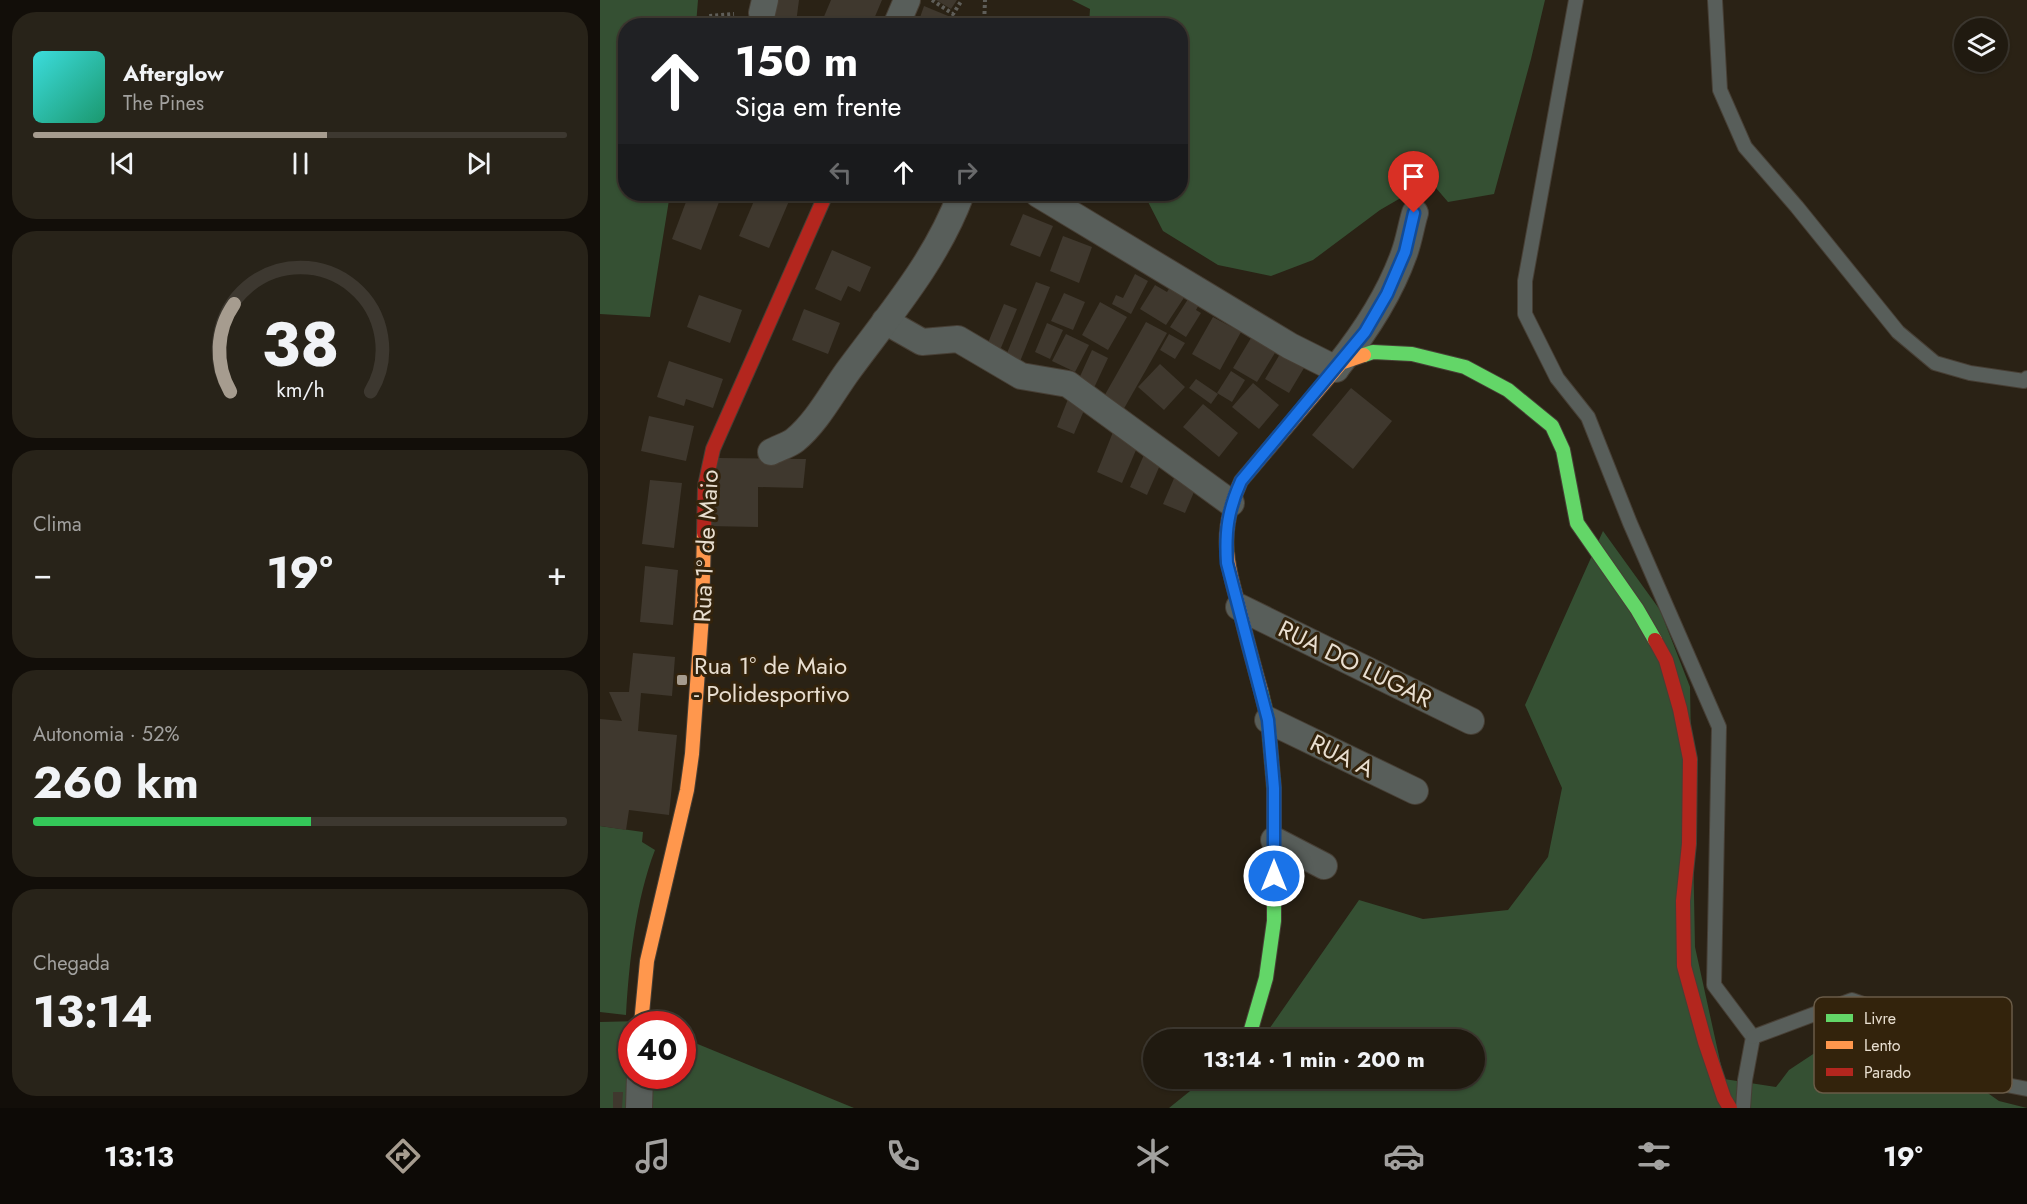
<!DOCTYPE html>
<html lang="pt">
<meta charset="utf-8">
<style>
body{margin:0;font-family:Jost,sans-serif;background:#282319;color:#f1f3f6;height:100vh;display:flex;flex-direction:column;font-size:22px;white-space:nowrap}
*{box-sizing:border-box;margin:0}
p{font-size:20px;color:#a2a19f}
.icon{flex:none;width:33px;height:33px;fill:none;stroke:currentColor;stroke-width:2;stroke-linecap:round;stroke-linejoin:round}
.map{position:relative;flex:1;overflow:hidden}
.side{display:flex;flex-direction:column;gap:12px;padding:12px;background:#120e09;width:600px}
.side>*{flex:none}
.top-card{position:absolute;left:18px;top:18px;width:570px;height:183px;border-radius:24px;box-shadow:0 2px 4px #0004,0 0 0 2px #3d3830;background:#202124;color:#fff;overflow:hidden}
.fabs{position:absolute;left:1354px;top:18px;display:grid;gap:12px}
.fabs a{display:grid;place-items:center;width:54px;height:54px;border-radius:50%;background:#201a10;box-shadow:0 2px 4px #0004,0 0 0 2px #3d3830;font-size:30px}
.speed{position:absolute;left:18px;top:1011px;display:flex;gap:12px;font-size:30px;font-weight:700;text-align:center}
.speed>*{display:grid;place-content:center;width:78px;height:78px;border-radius:50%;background:#201a10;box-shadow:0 2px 4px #0004,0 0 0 2px #3d3830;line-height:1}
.speed .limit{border:9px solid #d22;background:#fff;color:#111}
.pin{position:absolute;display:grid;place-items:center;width:51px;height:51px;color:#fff;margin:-62px -26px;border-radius:50% 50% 50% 0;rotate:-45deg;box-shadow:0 0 6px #0007}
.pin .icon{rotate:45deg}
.me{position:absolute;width:66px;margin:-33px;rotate:0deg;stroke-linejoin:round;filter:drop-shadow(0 0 4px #0008)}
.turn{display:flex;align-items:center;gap:21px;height:126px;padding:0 18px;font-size:27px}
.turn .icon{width:78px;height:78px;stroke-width:2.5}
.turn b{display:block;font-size:42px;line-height:51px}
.lanes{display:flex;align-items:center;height:57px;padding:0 18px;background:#0003;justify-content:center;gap:30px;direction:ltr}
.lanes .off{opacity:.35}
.big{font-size:45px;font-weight:700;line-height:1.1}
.side .tile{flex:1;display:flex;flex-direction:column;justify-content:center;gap:9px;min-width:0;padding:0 21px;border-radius:24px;background:#282319}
.side .dial{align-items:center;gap:0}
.dial svg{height:156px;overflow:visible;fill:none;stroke:#3d3830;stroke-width:7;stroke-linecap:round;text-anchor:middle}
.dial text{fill:#f1f3f6;stroke:none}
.song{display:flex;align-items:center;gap:18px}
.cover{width:72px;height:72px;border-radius:9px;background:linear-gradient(135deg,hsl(180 70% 55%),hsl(160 70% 35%))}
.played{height:6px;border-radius:3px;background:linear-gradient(90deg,#a69c8f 55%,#3d3830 55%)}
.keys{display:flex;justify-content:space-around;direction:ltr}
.heat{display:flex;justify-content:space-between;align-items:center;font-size:33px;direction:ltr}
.charge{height:9px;border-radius:4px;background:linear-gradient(90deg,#34c759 52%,#3d3830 0)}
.trip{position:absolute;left:543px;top:1029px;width:342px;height:60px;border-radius:30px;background:#201a10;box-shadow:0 2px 4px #0004,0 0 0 2px #3d3830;font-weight:700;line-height:60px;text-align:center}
.tab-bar{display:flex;height:96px;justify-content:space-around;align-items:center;background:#0d0a06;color:#a2a19f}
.tab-bar .icon{width:42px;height:42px}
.tab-bar .current{color:#a69c8f}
.tab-bar b{font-size:27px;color:#f1f3f6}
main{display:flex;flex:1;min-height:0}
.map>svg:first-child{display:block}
.green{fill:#355033}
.building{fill:#3f382e}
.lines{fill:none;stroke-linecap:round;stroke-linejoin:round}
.lane-casing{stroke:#473f35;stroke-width:16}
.street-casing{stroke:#473f35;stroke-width:28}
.fast-casing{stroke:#473f35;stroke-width:16}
.slow-casing{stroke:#473f35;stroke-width:16}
.jam-casing{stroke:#473f35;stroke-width:16}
.path{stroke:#5f5e59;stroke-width:4;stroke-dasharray:3 3;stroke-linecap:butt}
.lane{stroke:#585e5a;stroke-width:14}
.street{stroke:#585e5a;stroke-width:26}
.fast{stroke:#63d668;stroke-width:14}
.slow{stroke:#ff974d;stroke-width:14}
.jam{stroke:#b3261e;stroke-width:14}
.route-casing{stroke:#114b97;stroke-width:15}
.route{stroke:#1a73e8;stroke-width:10}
.poi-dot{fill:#a69c8f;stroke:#33230c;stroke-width:2}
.labels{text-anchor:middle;stroke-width:6;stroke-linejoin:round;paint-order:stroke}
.street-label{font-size:24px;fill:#e8ded0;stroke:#33230c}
.poi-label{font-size:24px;fill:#e8ded0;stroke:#33230c;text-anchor:start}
.key{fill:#33230c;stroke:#695b47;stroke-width:1.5}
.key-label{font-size:16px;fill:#e8ded0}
</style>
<main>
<section class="side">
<div class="tile">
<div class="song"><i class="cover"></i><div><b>Afterglow</b><p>The Pines</p></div></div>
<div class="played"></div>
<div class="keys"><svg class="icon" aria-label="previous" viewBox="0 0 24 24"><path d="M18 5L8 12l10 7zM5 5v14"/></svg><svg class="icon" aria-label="pause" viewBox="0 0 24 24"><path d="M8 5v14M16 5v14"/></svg><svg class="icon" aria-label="next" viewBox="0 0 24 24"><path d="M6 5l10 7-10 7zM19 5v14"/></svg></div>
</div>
<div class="tile dial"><svg viewBox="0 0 100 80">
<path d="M14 69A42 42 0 1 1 86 69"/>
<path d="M14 69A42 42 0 0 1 16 24" stroke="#a69c8f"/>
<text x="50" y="56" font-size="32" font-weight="700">38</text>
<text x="50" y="72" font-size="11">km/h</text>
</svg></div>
<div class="tile"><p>Clima</p>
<div class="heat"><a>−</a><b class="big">19°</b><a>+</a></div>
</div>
<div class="tile"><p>Autonomia · 52%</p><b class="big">260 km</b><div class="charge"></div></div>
<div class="tile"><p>Chegada</p><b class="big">13:14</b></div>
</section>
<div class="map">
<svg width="1427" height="1108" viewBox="0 0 1427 1108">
<rect width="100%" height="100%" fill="#2a2215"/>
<g class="green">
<path d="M 0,0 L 98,0 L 96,25 L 26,26 L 26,194 L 70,194 L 50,317 L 0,314 Z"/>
<path d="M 472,0 L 945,0 L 931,59 L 894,194 L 848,202 L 830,181 L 780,210 L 713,260 L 671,276 L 618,265 L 563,231 L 544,194 L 580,194 L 580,26 L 489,25 L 490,9 Z"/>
<path d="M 1003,531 L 1060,610 L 1090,687 L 1095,947 L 1124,1079 L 1176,1087 L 1189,1070 L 1251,1029 L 1294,1027 L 1399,1101 L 1427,1108 L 569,1108 L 605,1079 L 874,1078 L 874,1040 L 657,1039 L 667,1032 L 759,900 L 823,919 L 908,910 L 948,857 L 962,788 L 925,705 Z"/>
<path d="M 0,826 L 43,832 L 42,842 L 55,850 C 36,899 29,962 26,1015 L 0,1012 Z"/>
<path d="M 41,1021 L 32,1024 L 32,1076 L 82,1076 L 83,1038 L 254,1108 L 0,1108 L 0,1022 Z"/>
</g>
<g class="building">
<path d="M 174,0 L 199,0 L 196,23 L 171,16 Z"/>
<path d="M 231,0 L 282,0 L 271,26 L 220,26 Z"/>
<path d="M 336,0 L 357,0 L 351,9 Z"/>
<path d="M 324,6 L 353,18 L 350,26 L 317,26 Z"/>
<path d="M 89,194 L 122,194 L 101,250 L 72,239 Z"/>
<path d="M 157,194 L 192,194 L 169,248 L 139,236 Z"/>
<path d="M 423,214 L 453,226 L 440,257 L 410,245 Z"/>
<path d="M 463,236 L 492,247 L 479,283 L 450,271 Z"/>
<path d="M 232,250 L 271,267 L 260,292 L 248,286 L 241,301 L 215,289 Z"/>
<path d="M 535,274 L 548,281 L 531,314 L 512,304 L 516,295 L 523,298 Z"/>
<path d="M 574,280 L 589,290 L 566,325 L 540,309 L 555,285 L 567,292 Z"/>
<path d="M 436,282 L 450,287 L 419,364 L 405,358 Z"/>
<path d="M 464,293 L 485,302 L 473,330 L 451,321 Z"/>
<path d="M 592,293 L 602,299 L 596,310 L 601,313 L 586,337 L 570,327 Z"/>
<path d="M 99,295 L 142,310 L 130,343 L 87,327 Z"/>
<path d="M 500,302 L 527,317 L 508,350 L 482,335 Z"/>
<path d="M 404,304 L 417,309 L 398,355 L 385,350 Z"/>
<path d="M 204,309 L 240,323 L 228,354 L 192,340 Z"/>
<path d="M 613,317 L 641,332 L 620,370 L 592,354 Z"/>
<path d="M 546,322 L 567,333 L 522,412 L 502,400 Z"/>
<path d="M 447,323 L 463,330 L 450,359 L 435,352 Z"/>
<path d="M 654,333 L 678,348 L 657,382 L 633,368 Z"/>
<path d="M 466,334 L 489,345 L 475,372 L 452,361 Z"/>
<path d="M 569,334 L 585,343 L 575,359 L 560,350 Z"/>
<path d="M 683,349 L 707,363 L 689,393 L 665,379 Z"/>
<path d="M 492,350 L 508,358 L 493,390 L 477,383 Z"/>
<path d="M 69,361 L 123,379 L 113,408 L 86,399 L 84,406 L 57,397 Z"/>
<path d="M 560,364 L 585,387 L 564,410 L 538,387 Z"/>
<path d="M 631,371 L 645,380 L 632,402 L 617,393 Z"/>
<path d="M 596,379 L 618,394 L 611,404 L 589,388 Z"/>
<path d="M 653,383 L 679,405 L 659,429 L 632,407 Z"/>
<path d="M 751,388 L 792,421 L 753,469 L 712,435 Z"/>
<path d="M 470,394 L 488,401 L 474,434 L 457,427 Z"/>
<path d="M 603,404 L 638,433 L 619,457 L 583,427 Z"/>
<path d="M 49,416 L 94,426 L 86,461 L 41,451 Z"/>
<path d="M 513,432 L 539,443 L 522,483 L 497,472 Z"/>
<path d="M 547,448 L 564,456 L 547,495 L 530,487 Z"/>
<path d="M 118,458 L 206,459 L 203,488 L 158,487 L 158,527 L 108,526 Z"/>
<path d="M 575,476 L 597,485 L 585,513 L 563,504 Z"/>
<path d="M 50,480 L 82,483 L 74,548 L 42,544 Z"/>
<path d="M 45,566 L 78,570 L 73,625 L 40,622 Z"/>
<path d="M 33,653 L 75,657 L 72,696 L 41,693 L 38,731 L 77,735 L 69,815 L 29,810 L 26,830 L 0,826 L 0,719 L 22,721 L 9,692 L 29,692 Z"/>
<path d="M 13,1092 L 23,1092 L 22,1108 L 13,1108 Z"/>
</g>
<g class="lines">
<g class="lane-casing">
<g id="lane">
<path d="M 976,0 L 925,281 L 925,314 L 957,378 L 988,417 L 1030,523 L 1119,727 L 1114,985 L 1153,1037 L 1145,1080 L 1143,1108"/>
<path d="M 1115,0 L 1120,90 L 1145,147 L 1197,207 L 1298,332 L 1335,363 L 1370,373 L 1424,381 L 1427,378"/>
<path d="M 1153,1037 L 1252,1000 L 1323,1025 L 1401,1084 L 1427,1089"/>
</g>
</g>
<g class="street-casing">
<g id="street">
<path d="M 162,13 L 165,0"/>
<path d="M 296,26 L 307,0"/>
<path d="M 438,194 L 690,346 L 736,369"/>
<path d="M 285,321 L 322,342 L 358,339 L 421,376 L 468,384 L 631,503"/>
<path d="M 738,366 C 766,331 789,296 804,254 C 809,241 811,226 815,213"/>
<path d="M 171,452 C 178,448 189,445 195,440 C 217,422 232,393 248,371 C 290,314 336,261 361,194"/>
<path d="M 639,607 L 871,721"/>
<path d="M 668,720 L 815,791"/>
<path d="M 674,840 L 724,866"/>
<path d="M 39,1108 L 40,1076"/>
</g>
</g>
<g class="fast-casing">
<g id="fast">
<path d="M 764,355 L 773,352 L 812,354 L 865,367 L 908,390 L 952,426 L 963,450 L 977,523 L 1037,609 L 1055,640"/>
<path d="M 648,1040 L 666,978 L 674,921 L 674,788 L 668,720 L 661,691"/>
</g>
</g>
<g class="slow-casing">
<g id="slow">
<path d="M 661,691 C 654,666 647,641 641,615 C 627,563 617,534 641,481 L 741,363 L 764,355"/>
<path d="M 41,1024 L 47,961 L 87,790 L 92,754 L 102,615 L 104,533"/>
</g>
</g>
<g class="jam-casing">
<g id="jam">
<path d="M 104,533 L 105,486 L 113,449 L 226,194"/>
<path d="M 1055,640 L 1066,660 L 1080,709 L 1090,759 L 1089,844 L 1083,901 L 1084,966 L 1105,1042 L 1124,1098 L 1130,1108"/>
</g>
</g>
<g class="path">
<path d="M 332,0 L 353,14 L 362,0"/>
<path d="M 104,26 L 108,16 L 134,14"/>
<path d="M 384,26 L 385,0"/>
</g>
<use href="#lane" class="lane"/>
<use href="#street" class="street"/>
<use href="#fast" class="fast"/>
<use href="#slow" class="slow"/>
<use href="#jam" class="jam"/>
</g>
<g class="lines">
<g class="route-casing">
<path id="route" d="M 674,876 L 674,788 L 668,720 L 627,563 C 625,531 628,510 641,481 L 765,332 L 787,294 L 805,252 L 814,213"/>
</g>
<use href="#route" class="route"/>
</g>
<rect class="poi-dot" x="76" y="674" width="12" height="12" rx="3"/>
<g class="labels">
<g class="street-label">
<text transform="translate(106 546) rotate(-87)" y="8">Rua 1º de Maio</text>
<text transform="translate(755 664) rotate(26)" y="8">RUA DO LUGAR</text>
<text transform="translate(742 756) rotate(26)" y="8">RUA A</text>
</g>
<g class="poi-label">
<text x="94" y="674">Rua 1º de Maio<tspan x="94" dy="28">- Polidesportivo</tspan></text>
</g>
</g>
<rect x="1214" y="997" width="198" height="96" rx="9" class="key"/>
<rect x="1226" y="1014" width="27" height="8" fill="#63d668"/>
<rect x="1226" y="1041" width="27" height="8" fill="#ff974d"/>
<rect x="1226" y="1068" width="27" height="8" fill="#b3261e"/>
<g class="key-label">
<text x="1264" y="1024">Livre</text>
<text x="1264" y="1051">Lento</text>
<text x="1264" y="1078">Parado</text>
</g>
</svg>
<div class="fabs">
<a><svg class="icon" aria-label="layers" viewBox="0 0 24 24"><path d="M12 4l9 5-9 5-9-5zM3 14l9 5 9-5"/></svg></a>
</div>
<div class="speed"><div class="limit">40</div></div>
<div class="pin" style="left:814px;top:213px;background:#d93025"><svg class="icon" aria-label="arrive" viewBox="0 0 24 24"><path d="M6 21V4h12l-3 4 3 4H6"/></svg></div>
<svg class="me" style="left:674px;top:876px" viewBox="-20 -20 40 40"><circle r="17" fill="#1a73e8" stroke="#fff" stroke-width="3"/><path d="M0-11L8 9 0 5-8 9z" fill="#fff"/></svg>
<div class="trip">13:14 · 1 min · 200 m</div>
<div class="top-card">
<div class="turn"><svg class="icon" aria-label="ahead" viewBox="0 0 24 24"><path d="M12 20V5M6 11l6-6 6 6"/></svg><div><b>150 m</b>Siga em frente</div></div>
<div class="lanes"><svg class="icon off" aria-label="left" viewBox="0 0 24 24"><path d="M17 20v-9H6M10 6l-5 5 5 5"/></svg><svg class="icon" aria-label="ahead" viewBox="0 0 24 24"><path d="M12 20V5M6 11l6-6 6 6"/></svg><svg class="icon off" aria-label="right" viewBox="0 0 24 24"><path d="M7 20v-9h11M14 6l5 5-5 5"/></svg></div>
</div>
</div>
</main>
<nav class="tab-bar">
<b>13:13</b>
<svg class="icon current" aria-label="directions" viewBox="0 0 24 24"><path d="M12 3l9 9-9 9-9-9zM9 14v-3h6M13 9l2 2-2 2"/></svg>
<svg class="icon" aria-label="music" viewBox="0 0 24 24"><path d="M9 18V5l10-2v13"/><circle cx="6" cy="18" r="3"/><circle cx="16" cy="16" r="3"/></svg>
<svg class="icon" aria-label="phone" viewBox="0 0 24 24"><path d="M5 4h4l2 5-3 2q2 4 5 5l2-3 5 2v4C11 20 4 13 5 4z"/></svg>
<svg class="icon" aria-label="climate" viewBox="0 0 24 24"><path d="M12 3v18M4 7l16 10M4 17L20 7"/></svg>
<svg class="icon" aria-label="car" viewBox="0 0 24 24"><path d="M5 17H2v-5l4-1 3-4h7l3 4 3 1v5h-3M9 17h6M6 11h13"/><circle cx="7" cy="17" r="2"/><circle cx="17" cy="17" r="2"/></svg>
<svg class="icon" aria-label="filters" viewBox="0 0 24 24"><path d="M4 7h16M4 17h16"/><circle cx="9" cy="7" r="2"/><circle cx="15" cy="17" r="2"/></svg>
<b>19°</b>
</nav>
